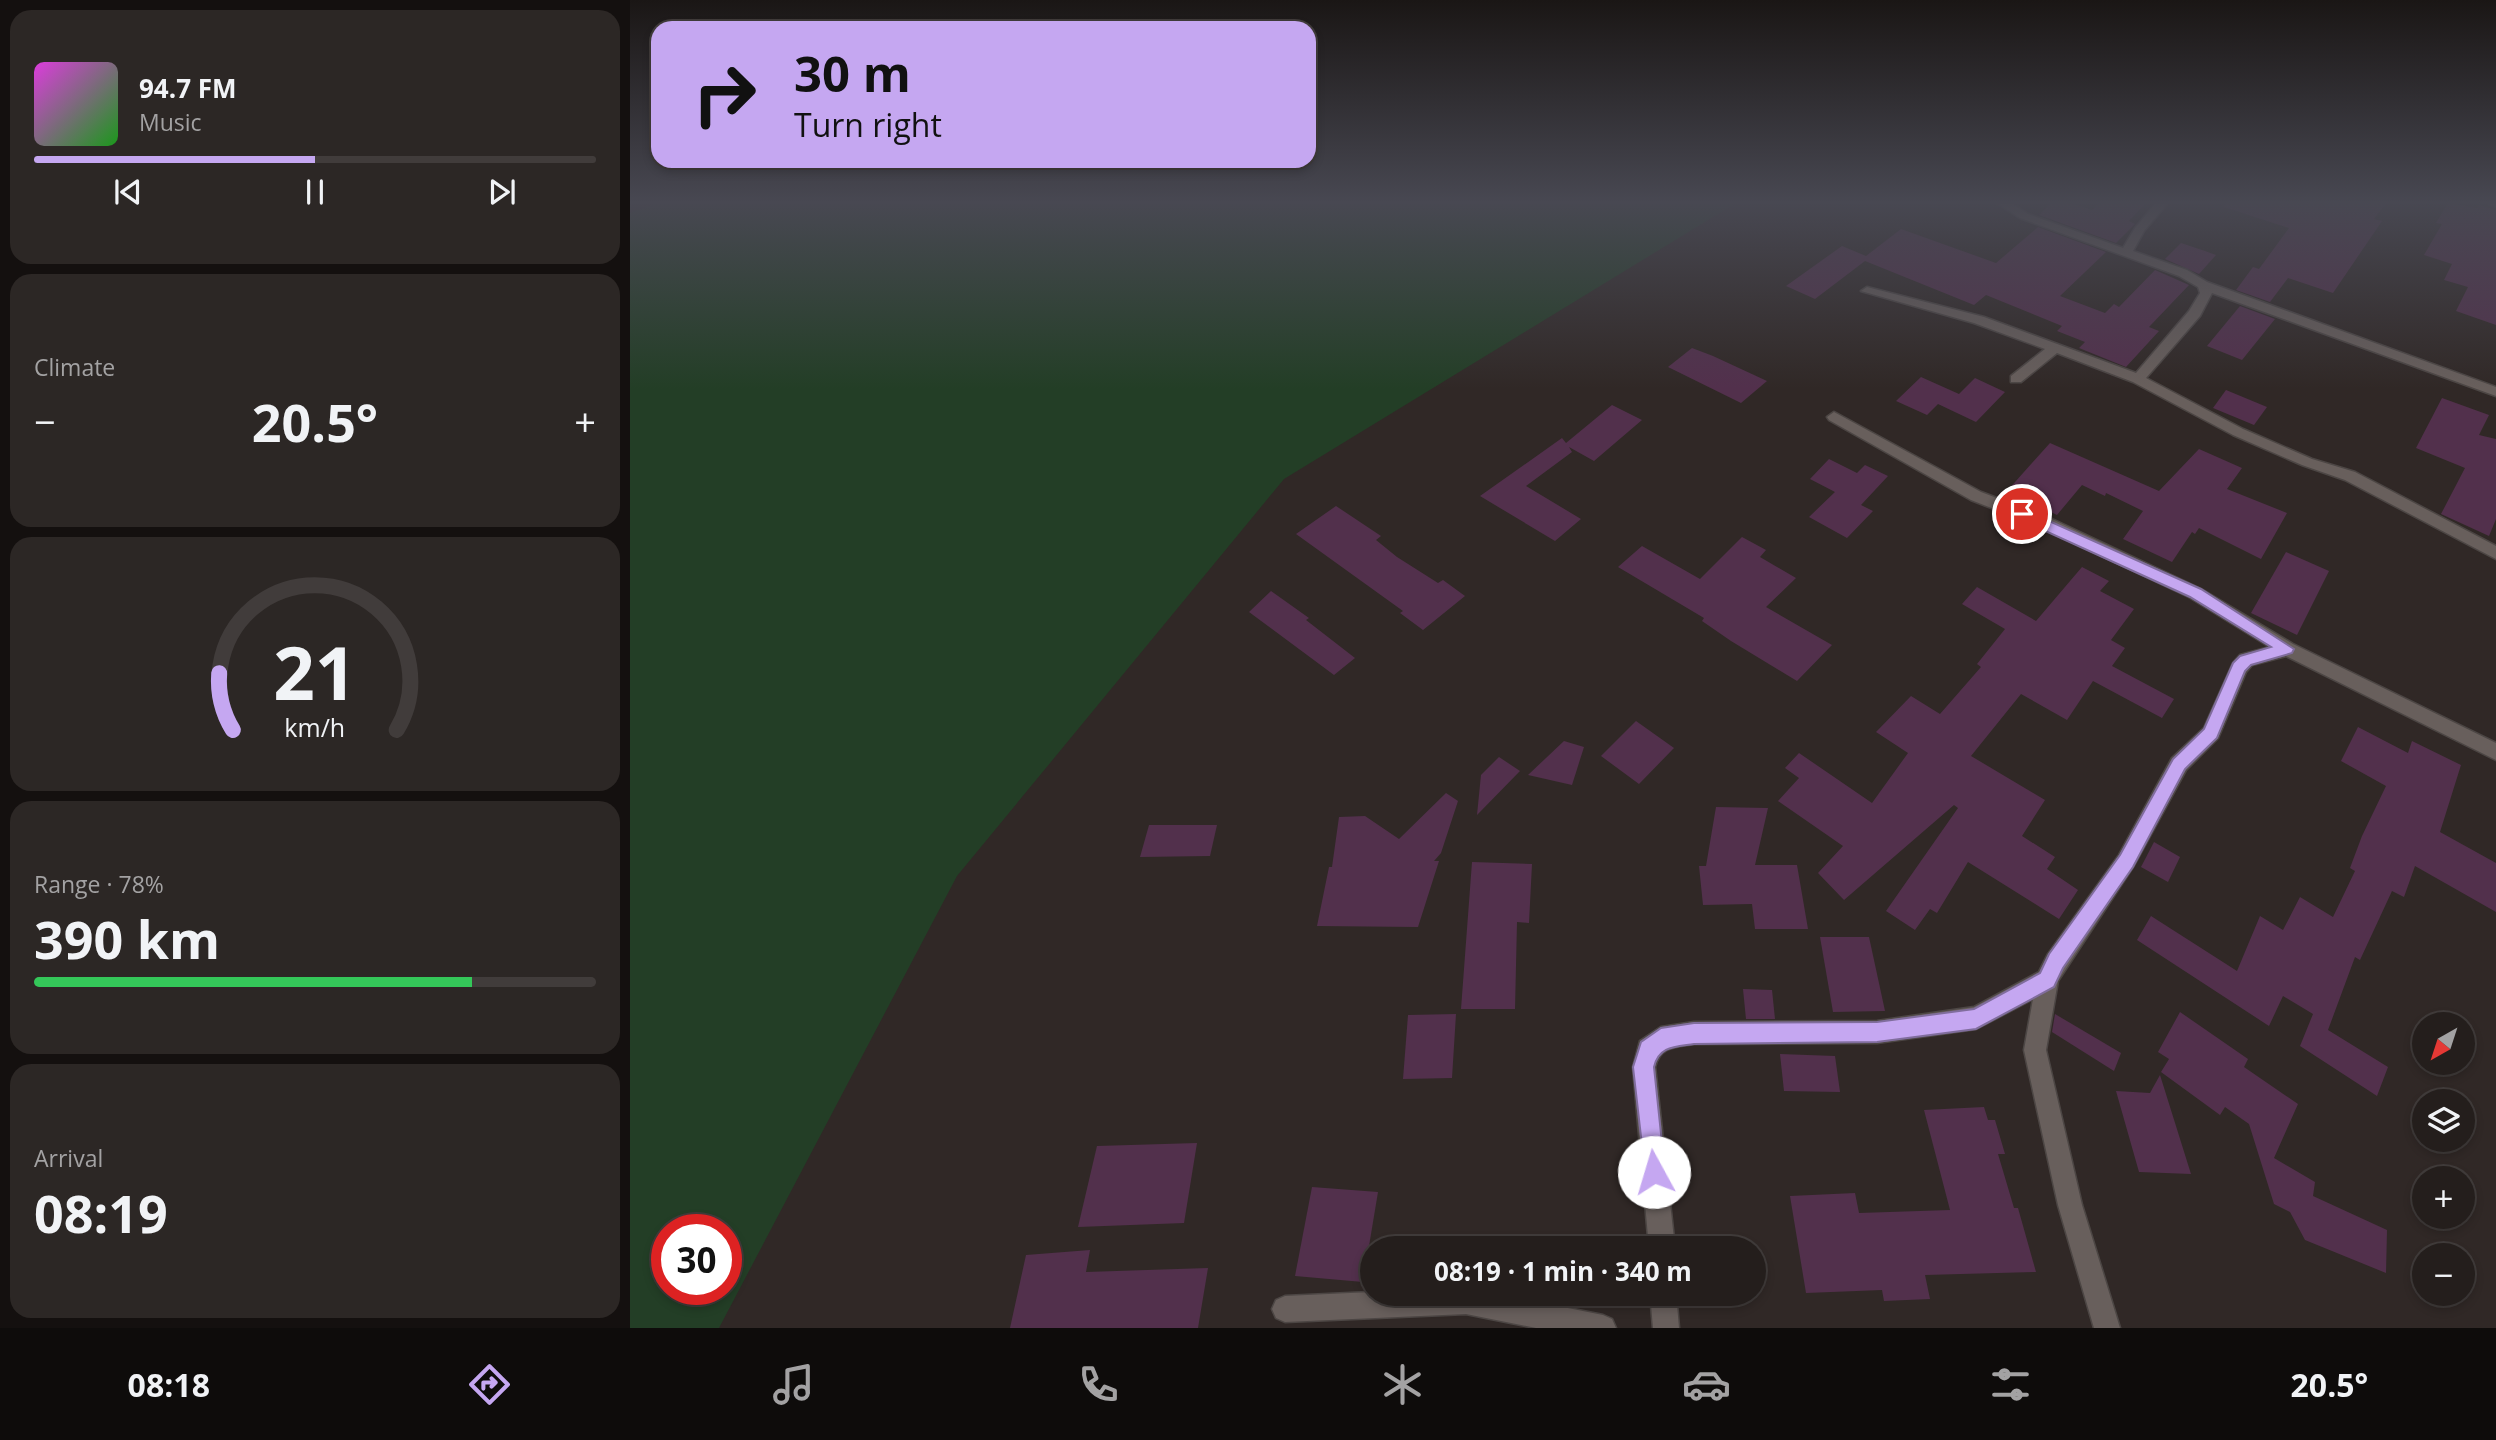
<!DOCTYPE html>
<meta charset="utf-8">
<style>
body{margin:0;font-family:"Open Sans",sans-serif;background:#2c2725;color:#f1f3f6;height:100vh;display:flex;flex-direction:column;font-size:26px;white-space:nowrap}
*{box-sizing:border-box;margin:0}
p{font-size:23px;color:#a3a2a3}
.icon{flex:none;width:38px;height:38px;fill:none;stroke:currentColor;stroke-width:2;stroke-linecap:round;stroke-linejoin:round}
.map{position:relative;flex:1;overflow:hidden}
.drawer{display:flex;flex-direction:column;gap:10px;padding:10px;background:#14100f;width:630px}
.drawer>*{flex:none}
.top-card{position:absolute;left:21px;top:21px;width:665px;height:147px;border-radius:21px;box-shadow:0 4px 10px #0003,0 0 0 2px #413c3b;background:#c5a7f1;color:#111;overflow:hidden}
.needle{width:46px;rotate:219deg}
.controls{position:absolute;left:1782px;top:1012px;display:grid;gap:14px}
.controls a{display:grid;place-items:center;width:63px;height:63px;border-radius:50%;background:#241e1c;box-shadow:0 4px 10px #0003,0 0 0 2px #413c3b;font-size:35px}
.speed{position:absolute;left:21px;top:1214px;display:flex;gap:14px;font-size:35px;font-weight:700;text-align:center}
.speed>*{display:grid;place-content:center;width:91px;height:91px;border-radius:50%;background:#241e1c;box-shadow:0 4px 10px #0003,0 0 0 2px #413c3b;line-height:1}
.speed .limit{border:10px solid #d22;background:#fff;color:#111}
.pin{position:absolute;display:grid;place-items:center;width:60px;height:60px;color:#fff;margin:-30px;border:4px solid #fff;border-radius:50%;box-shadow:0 2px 7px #0007}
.me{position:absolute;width:77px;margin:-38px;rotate:354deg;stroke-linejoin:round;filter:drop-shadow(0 0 5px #0008)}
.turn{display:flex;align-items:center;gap:24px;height:147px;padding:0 28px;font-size:32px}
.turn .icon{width:91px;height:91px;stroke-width:2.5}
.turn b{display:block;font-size:49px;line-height:60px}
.big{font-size:52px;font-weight:700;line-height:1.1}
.drawer .card{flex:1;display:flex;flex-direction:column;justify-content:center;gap:10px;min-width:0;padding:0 24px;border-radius:21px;background:#2c2725}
.drawer .dial{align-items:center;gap:0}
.dial svg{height:182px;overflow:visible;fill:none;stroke:#413c3b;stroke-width:7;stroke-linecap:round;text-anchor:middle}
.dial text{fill:#f1f3f6;stroke:none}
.song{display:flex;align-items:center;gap:21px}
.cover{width:84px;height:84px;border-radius:10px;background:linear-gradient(135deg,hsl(300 70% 55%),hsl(120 70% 35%))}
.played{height:7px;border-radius:4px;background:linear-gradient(90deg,#c5a7f1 50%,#413c3b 50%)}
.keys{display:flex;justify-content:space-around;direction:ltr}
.heat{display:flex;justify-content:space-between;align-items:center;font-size:38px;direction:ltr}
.charge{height:10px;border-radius:5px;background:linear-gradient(90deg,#34c759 78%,#413c3b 0)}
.trip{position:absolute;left:730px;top:1236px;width:406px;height:70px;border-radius:35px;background:#241e1c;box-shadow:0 4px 10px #0003,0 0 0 2px #413c3b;font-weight:700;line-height:70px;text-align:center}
.tab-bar{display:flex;height:112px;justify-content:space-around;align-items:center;background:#0e0c0b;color:#a3a2a3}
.tab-bar .icon{width:49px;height:49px}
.tab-bar .on{color:#c5a7f1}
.tab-bar b{font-size:32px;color:#f1f3f6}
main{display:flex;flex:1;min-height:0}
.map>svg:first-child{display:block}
.green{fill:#233e26;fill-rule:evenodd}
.building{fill:#52304c}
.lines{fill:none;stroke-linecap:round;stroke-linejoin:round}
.minor-casing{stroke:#4c4644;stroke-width:3}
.minor{fill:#685f5c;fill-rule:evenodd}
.route{fill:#c5a7f1;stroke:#806d9d;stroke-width:2}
</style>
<main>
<section class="drawer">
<div class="card">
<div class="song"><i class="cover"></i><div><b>94.7 FM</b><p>Music</p></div></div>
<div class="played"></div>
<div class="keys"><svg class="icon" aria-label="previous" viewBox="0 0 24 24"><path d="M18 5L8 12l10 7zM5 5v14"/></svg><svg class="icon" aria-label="pause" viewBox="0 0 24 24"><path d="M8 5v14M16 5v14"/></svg><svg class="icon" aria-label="next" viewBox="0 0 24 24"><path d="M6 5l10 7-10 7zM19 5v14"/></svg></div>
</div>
<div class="card"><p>Climate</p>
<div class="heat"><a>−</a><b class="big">20.5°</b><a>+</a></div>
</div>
<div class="card dial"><svg viewBox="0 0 100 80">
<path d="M14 69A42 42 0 1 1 86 69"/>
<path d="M14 69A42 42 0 0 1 8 44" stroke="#c5a7f1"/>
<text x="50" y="56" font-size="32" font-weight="700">21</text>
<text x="50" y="72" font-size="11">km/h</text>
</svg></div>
<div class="card"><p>Range · 78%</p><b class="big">390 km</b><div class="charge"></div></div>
<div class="card"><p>Arrival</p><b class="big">08:19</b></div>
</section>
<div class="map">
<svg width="1866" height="1328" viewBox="0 0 1866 1328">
<rect width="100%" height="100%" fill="#302826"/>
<path class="green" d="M 27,203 L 1106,203 L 654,479 L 327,876 L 89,1328 L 0,1328 L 0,213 ZM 37,1230 L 96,1230 L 96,1290 L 37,1290 Z"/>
<g class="building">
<path d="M 1421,203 L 1442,203 L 1462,210 L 1469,203 L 1516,203 L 1499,221 L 1505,224 L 1486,243 L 1409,215 Z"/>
<path d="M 1595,203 L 1756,203 L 1744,219 L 1752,221 L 1703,293 L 1658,278 L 1640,302 L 1606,290 L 1623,267 L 1629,269 L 1659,228 L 1594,207 Z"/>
<path d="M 1818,203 L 1847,208 L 1849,205 L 1866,210 L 1866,325 L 1826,311 L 1838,287 L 1814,280 L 1822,264 L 1794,255 L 1812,224 L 1806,223 Z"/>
<path d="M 1408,227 L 1476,252 L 1430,296 L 1475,313 L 1484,304 L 1489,307 L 1525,270 L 1559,285 L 1519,327 L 1529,331 L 1496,367 L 1449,348 L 1455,342 L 1427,331 L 1432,326 L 1356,295 L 1344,305 L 1235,261 L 1185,299 L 1156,286 L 1212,246 L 1236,256 L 1271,229 L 1366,263 Z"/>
<path d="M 1551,243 L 1575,251 L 1586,255 L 1569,274 L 1535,259 Z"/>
<path d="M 1610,306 L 1645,319 L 1612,360 L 1577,346 Z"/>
<path d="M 1062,348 L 1083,356 L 1137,381 L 1111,403 L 1038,367 Z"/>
<path d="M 1291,377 L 1329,394 L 1345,378 L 1375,392 L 1346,422 L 1308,404 L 1297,415 L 1266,401 Z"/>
<path d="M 1596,390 L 1637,407 L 1624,425 L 1583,408 Z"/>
<path d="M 1812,398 L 1859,415 L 1849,435 L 1866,439 L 1866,519 L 1859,536 L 1811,514 L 1835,468 L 1786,448 Z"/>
<path d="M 982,405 L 1012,420 L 964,461 L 939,447 L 942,452 L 896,486 L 951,519 L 925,541 L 850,496 L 932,438 L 936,443 Z"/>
<path d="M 1420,443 L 1529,491 L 1569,449 L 1612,468 L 1597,489 L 1657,513 L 1631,559 L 1569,528 L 1565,534 L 1562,532 L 1542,562 L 1493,539 L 1513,511 L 1476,493 L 1475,496 L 1452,485 L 1427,515 L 1377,491 Z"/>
<path d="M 1199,459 L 1227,473 L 1235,465 L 1258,476 L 1231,505 L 1243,511 L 1217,538 L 1179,517 L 1205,492 L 1180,479 Z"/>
<path d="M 706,506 L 751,536 L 746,540 L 767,557 L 808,583 L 813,580 L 835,596 L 793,630 L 770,613 L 773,611 L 666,534 Z"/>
<path d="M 1112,537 L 1136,550 L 1130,557 L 1166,578 L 1136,607 L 1202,645 L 1167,681 L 1101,641 L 1072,621 L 1074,618 L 988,567 L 1012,546 L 1070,579 Z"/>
<path d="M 1656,552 L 1699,571 L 1667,635 L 1621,613 Z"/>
<path d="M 1452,567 L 1479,581 L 1470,591 L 1504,609 L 1481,640 L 1495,648 L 1482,666 L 1544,699 L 1532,718 L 1463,681 L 1437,720 L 1391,694 L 1341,756 L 1415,800 L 1392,836 L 1425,857 L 1417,869 L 1448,890 L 1429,919 L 1338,862 L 1307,913 L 1300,909 L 1285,930 L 1256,911 L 1328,808 L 1324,805 L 1214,900 L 1188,873 L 1213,846 L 1148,801 L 1169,778 L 1155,768 L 1169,753 L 1242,803 L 1278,753 L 1246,732 L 1281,696 L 1310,714 L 1351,667 L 1347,664 L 1375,629 L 1332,604 L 1347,587 L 1406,621 Z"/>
<path d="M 641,591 L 679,618 L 676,620 L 725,658 L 704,675 L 619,612 Z"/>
<path d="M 1006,721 L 1044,748 L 1009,784 L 971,756 Z"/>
<path d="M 1728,727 L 1778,753 L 1782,741 L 1831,765 L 1810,832 L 1866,863 L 1866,912 L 1785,866 L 1774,897 L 1762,891 L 1730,960 L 1725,957 L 1698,1030 L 1758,1067 L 1747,1096 L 1670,1046 L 1683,1014 L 1653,996 L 1639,1026 L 1507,940 L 1521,916 L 1607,971 L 1630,916 L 1653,930 L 1670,897 L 1703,917 L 1725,871 L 1720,868 L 1732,836 L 1756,786 L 1711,761 Z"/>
<path d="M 934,741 L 954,747 L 942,785 L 898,775 Z"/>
<path d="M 869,757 L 890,771 L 847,815 L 851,775 Z"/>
<path d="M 816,793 L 828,801 L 811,853 L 804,861 L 809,861 L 788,927 L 687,926 L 699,867 L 702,867 L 709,817 L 735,816 L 769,839 Z"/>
<path d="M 1086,807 L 1138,808 L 1125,865 L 1167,865 L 1178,929 L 1125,929 L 1122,904 L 1073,905 L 1069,866 L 1076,866 Z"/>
<path d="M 519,825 L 587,825 L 580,856 L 510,857 Z"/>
<path d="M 1524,842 L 1550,857 L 1538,882 L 1511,867 Z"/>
<path d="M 842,862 L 902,864 L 899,923 L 887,922 L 885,1009 L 831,1009 Z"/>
<path d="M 1190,937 L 1239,937 L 1255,1011 L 1203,1012 Z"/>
<path d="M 1113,989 L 1142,990 L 1145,1019 L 1116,1019 Z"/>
<path d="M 1550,1012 L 1618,1059 L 1614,1067 L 1668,1104 L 1644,1158 L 1685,1182 L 1683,1196 L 1757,1230 L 1756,1273 L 1675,1240 L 1660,1212 L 1644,1204 L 1619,1124 L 1595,1107 L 1590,1115 L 1531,1072 L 1539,1059 L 1528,1052 Z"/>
<path d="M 826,1014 L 822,1078 L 773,1079 L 778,1015 Z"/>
<path d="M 1425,1014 L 1491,1053 L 1484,1071 L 1422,1032 Z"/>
<path d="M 1150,1054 L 1205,1056 L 1210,1092 L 1154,1091 Z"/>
<path d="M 1530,1075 L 1561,1174 L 1509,1172 L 1486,1091 L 1520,1093 Z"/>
<path d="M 1354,1107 L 1358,1120 L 1365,1120 L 1375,1154 L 1368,1154 L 1384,1208 L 1388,1208 L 1406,1272 L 1295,1275 L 1300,1299 L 1254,1301 L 1252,1290 L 1176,1293 L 1160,1196 L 1225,1193 L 1229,1213 L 1320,1210 L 1294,1110 Z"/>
<path d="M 567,1143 L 554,1223 L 448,1227 L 467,1146 Z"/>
<path d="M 682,1187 L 748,1192 L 733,1282 L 665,1276 Z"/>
<path d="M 460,1250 L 456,1272 L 578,1268 L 568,1328 L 380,1328 L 396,1255 Z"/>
</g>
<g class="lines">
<g class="minor-casing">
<g id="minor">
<path d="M 1367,203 L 1381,203 L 1398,214 L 1493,248 L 1505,228 L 1526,203 L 1538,203 L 1514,231 L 1503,251 L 1557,270 L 1577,282 L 1866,387 L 1866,396 L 1582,293 L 1570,316 L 1516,378 L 1613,429 L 1682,459 L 1725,472 L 1866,546 L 1866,559 L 1715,480 L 1672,465 L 1603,435 L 1503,382 L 1427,353 L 1391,382 L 1381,382 L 1381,376 L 1415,349 L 1344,323 L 1231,291 L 1237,287 L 1354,317 L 1506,373 L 1559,311 L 1570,293 L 1568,287 L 1549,276 L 1390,218 Z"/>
<path d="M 1857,203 L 1866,203 L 1866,207 Z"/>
<path d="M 1204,412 L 1351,492 L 1422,519 L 1571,589 L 1663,644 L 1866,743 L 1866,760 L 1656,656 L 1622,665 L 1616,672 L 1588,738 L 1556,770 L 1503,867 L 1428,981 L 1416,1050 L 1452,1205 L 1490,1328 L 1464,1328 L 1428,1205 L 1394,1050 L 1403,999 L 1346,1029 L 1247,1043 L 1064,1044 C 1045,1047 1030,1046 1025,1067 L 1045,1248 L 1019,1248 L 1003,1067 L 1010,1041 L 1031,1027 L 1064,1022 L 1247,1021 L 1344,1007 L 1409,972 L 1418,954 L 1489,855 L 1542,758 L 1574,728 L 1603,663 L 1610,655 L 1640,647 L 1559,597 L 1410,527 L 1341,500 L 1199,420 L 1197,417 Z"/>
<path d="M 742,1292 L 863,1293 L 973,1315 L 982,1319 L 986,1328 L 906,1328 L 836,1314 L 655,1322 L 646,1318 L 642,1309 L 646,1300 L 655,1296 Z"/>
<path d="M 1020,1293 L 1046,1293 L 1049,1328 L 1023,1328 Z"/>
</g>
</g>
<use href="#minor" class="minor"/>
</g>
<linearGradient id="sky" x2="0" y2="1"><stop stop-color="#1a1615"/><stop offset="0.52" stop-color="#484852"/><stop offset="1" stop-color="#484852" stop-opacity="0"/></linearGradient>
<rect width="1866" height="389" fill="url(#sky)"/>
<path class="route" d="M 1392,509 L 1571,589 L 1664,649 L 1662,653 L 1621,665 L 1615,671 L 1587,738 L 1555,769 L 1503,867 L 1433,968 L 1424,987 L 1346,1029 L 1247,1042 L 1064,1044 C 1045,1047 1029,1046 1024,1067 L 1035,1172 L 1032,1180 L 1024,1183 L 1016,1180 L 1003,1067 L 1011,1042 L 1031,1028 L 1064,1023 L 1247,1022 L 1344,1009 L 1410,973 L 1419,954 L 1490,855 L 1543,759 L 1574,729 L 1603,663 L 1610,656 L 1641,647 L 1560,597 L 1387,518 L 1385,514 Z"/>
</svg>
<div class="controls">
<a><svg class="needle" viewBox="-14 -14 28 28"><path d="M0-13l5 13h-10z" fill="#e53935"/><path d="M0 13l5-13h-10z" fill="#a3a2a3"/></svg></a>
<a><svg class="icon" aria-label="layers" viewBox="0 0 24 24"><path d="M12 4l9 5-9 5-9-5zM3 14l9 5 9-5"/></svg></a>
<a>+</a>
<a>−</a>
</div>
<div class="speed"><div class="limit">30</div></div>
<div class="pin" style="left:1392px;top:514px;background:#d93025"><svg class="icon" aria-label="arrive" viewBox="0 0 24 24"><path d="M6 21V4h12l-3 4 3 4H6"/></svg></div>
<svg class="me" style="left:1024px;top:1172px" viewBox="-20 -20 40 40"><circle r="19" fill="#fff"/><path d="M0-13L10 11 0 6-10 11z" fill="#c5a7f1"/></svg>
<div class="trip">08:19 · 1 min · 340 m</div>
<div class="top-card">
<div class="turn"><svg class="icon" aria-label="right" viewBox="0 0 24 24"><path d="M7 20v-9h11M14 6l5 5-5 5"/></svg><div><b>30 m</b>Turn right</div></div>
</div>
</div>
</main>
<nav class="tab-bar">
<b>08:18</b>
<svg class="icon on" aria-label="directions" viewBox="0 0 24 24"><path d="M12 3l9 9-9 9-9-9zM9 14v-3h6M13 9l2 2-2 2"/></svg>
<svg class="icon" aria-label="music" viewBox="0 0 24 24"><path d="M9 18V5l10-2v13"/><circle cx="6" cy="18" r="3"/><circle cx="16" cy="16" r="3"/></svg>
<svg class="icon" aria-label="phone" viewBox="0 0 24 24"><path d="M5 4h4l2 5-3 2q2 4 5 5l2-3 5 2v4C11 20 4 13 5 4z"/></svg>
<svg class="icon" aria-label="climate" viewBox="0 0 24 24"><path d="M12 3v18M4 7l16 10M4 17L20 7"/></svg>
<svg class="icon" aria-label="car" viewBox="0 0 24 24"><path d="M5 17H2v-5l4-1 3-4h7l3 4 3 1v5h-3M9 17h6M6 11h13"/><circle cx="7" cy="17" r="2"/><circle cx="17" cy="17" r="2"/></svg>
<svg class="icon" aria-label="filters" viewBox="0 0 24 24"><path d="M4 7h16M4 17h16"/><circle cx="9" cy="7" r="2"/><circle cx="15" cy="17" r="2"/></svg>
<b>20.5°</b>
</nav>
